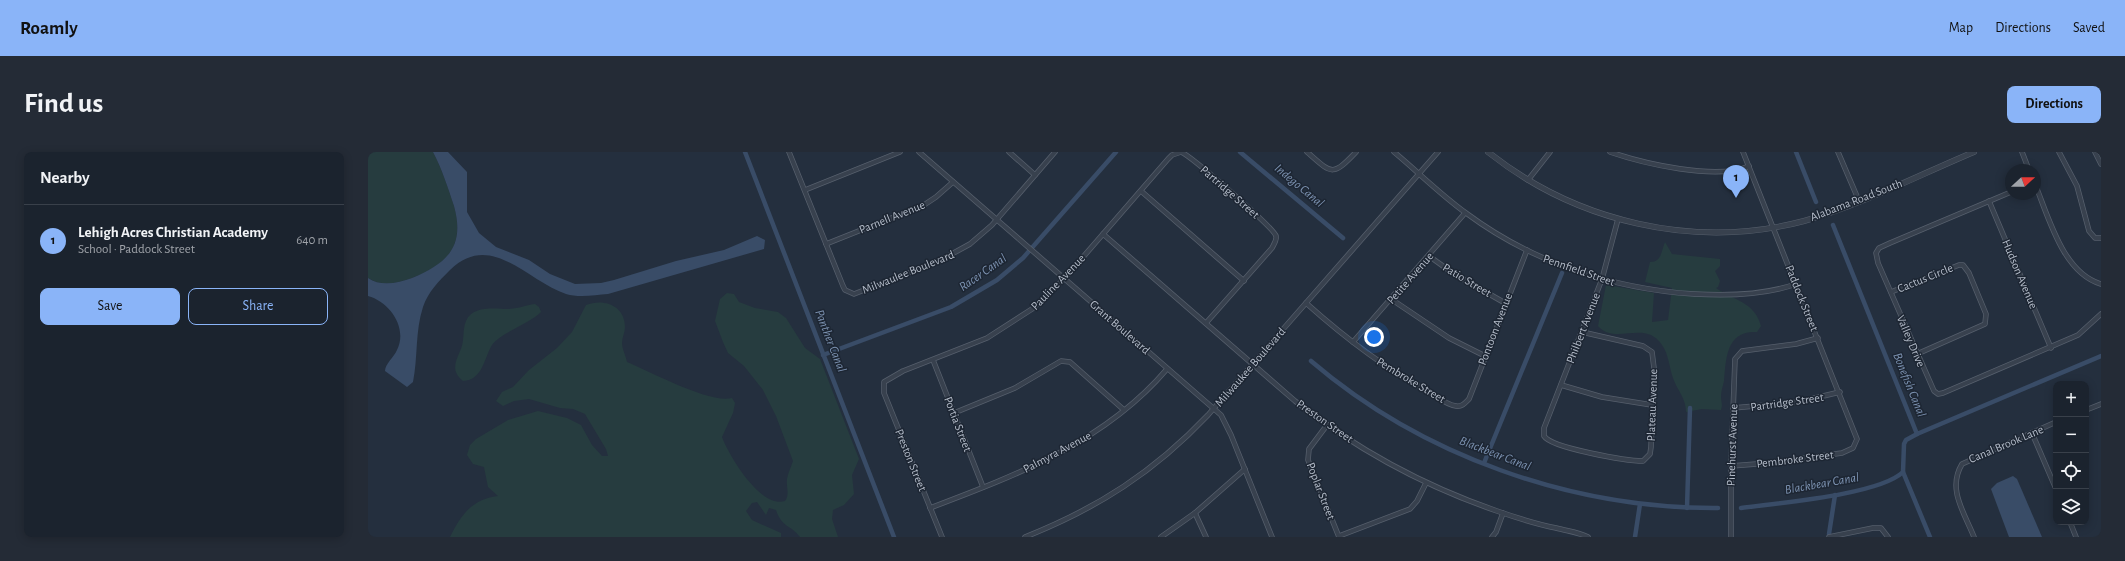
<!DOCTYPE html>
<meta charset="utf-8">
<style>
:root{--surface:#1b232e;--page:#242b36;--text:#f1f3f6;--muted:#a0a4aa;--line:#39404a;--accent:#8ab4f8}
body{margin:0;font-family:"Alegreya Sans",sans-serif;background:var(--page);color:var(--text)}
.controls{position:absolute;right:12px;bottom:12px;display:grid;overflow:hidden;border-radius:8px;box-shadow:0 2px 10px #0003}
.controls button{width:36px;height:36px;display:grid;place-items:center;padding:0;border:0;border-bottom:1px solid var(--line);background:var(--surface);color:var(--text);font:20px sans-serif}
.compass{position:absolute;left:1637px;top:12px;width:36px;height:36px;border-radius:50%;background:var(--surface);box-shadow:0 2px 10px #0003;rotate:69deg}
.you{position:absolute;left:1006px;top:185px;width:14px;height:14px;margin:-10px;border:3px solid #fff;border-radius:50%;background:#1a73e8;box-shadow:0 0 0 6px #1a73e833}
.badge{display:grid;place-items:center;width:26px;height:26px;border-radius:50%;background:var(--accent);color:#111;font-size:13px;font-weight:700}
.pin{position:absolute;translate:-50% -33px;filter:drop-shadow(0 1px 2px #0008)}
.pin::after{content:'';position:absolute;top:21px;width:14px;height:12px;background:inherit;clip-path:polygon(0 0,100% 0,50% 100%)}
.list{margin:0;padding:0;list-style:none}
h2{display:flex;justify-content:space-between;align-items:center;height:52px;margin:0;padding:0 16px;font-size:17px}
h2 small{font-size:13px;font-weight:400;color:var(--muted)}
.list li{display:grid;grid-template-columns:26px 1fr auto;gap:12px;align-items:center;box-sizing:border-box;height:72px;padding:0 16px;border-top:1px solid var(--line)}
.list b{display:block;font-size:15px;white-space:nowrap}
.list p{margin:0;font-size:13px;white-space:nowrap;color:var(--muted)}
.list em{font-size:13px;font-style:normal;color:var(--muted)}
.actions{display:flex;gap:8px;padding:12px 16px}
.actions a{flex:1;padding:9px 0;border:1px solid var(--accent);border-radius:8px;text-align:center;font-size:14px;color:var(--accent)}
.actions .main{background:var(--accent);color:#111}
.icon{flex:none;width:22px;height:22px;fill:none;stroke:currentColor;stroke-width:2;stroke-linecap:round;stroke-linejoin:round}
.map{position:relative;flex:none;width:1733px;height:385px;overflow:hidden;border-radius:8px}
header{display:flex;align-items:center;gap:24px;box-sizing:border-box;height:56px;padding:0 20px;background:var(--accent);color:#111}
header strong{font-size:19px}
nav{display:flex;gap:22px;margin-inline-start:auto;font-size:14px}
.intro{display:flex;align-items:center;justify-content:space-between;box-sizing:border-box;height:96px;padding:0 24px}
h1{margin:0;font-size:28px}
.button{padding:10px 18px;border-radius:8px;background:var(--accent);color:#111;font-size:14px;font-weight:700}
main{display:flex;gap:24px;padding:0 24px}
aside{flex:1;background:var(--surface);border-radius:8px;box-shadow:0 2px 10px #0003}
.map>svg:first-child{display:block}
.green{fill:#263c3f}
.water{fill:#394c67}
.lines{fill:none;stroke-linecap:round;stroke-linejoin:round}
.canal{stroke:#394c67;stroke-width:4.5}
.minor-casing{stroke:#565f6c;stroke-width:5.5}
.tertiary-casing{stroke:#565f6c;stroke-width:6}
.minor{stroke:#38414e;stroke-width:4}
.tertiary{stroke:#38414e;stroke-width:5}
.labels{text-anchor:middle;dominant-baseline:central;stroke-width:3;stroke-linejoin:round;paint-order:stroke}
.street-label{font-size:12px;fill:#b4bcc9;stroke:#1d2633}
.water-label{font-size:13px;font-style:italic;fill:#7c92b1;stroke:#1d2633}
</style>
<header>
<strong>Roamly</strong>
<nav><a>Map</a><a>Directions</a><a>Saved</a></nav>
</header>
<div class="intro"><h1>Find us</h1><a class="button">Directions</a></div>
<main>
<aside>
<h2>Nearby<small></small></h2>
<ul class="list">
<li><span class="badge">1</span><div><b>Lehigh Acres Christian Academy</b><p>School · Paddock Street</p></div><em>640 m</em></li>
</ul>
<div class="actions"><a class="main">Save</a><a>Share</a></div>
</aside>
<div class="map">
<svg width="1733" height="385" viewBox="0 0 1733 385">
<rect width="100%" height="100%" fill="#242f3e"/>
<!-- green -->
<g class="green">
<path d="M 0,0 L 65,0 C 74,17 80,36 86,54 C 97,94 80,112 44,126 C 30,131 14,135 0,126 Z"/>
<path d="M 1297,90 L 1304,102 L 1352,107 L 1352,114 L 1347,119 L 1352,129 L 1350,135 L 1348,136 C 1365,148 1387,150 1393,174 L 1389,180 C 1358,178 1358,207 1356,229 C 1355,234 1353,239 1353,244 C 1353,250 1355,252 1353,258 L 1334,257 L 1318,260 C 1318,246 1309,238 1305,226 C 1301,215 1301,203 1294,193 C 1277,167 1248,194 1230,174 L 1238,133 L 1286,141 L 1284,170 L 1300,168 L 1304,136 L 1277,130 L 1282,110 C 1294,110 1293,99 1297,90 Z"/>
<path d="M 359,141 L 366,142 L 371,150 L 387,156 L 410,160 L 418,166 L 437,196 L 452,207 L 491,307 L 484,323 L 486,342 L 476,353 L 465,358 L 464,367 L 470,385 L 432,385 C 422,372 414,376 408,358 L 401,356 L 398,363 L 389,350 L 384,351 L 378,359 L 384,368 L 413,381 L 413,385 L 82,385 C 93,363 104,347 130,344 L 120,335 L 116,315 L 105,312 L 99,303 L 102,293 L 108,287 L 140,268 L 170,259 L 199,266 L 213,273 L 224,293 L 234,304 L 240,304 L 238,297 L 217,262 L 205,257 L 192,256 L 161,247 L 146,249 L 135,254 L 128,249 L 134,240 L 145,235 L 161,218 L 189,196 L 204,180 L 218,153 C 235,146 257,153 257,175 C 257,180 254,186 254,191 C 254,197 258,204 259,210 C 281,219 342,252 364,246 L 367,251 L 365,261 L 354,285 C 361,304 393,357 417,349 C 422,342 418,336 419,327 C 420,321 423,315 425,309 L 408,264 L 395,238 L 376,214 L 360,201 L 355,190 L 347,169 L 352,147 Z"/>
<path d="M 167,152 L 171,155 L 173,160 C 161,172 132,181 124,193 C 116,206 115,228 95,229 C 83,219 87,211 92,199 C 97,190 94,178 98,169 C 105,153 127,157 140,157 C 149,157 158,153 167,152 Z"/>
</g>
<!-- water -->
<g class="water">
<path d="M 65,0 L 80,0 L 99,20 L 99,60 L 111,81 L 128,95 L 161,108 L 182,122 L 207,132 L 233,131 L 246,128 L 308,109 L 356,98 L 389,84 L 397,88 L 396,97 L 240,142 C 227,143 211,146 198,142 C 159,129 123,78 82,118 C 71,129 60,140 55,155 C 47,179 50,206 45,230 L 39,235 L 17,219 C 17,212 26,205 29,198 C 40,176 22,150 0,144 L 0,126 C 13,135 30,131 44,126 C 80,111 97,94 86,54 C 80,36 74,17 65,0 Z"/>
<polygon points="1645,324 1649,327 1674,385 1641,385 1623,337 1629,331"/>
</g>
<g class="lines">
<!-- canal -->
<g class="canal">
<polyline points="377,0 526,385"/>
<polyline points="872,0 975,86"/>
<polyline points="1428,0 1448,50"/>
<polyline points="1465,73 1549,282 1733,204"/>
<polyline points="455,203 583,155 629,128 655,106 748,0"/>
<path d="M 943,209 C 1054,304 1204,357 1350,356"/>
<polyline points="1549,282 1538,288 1536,292 1535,320 1562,385"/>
<polyline points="1116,311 1194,121"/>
<polyline points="1319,356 1322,256"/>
<path d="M 1373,356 C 1409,351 1511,343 1535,320"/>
<polyline points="1461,382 1467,343"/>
<polyline points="1267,385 1272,352"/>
</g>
<defs>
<g id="minor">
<polyline points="421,0 475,134 477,138 486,142 571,109 602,92 624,73 687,0"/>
<polyline points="551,0 853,263 863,283 904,385"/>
<polyline points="641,0 667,23"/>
<path d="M 939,0 C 964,22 964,25 988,0"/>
<path d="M 1026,0 C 1050,20 1073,43 1098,61 C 1164,110 1244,137 1326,142 C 1359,144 1397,143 1428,132"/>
<path d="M 1242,0 C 1274,11 1349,29 1381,14"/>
<polyline points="1470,0 1491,49"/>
<polyline points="1654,0 1661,18"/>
<polyline points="1691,0 1709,34 1721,79 1727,86 1733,86"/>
<polyline points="1727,0 1733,12"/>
<polyline points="1160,28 1182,0"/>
<path d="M 1667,32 C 1681,66 1695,121 1733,132"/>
<polyline points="437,38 532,0"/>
<polyline points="773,39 876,129"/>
<polyline points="1643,40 1522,91 1511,96 1508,101 1510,111 1566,239 1570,242 1575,241 1710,183 1733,162"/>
<polyline points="1621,49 1683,196"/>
<path d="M 735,82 L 927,249 C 988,297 1056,334 1129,359 C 1149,366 1168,372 1188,376 C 1199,379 1210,380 1220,385"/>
<polyline points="458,92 556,53 568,45 585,30"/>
<polyline points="1061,104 1086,122 1137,151"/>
<polyline points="1523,140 1591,113 1595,113 1601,121 1618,162 1617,172 1549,202"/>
<polyline points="1023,147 1081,186 1117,204"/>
<path d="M 938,151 C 976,185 1016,216 1061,240 C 1069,245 1079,253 1088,254 C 1094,255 1097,251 1101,247 L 1159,98"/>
<path d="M 1214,180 L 1275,194 L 1284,200 L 1286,216 L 1283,295 L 1282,302 L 1275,309 C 1259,309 1183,296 1176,284 L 1176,276 L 1234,127 L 1250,67"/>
<polyline points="985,190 1097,61"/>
<polyline points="565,208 615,335"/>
<polyline points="1193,233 1234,245 1284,253"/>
<polyline points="1365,256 1430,250 1472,240"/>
<polyline points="1718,258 1733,252"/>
<polyline points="586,261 647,236 693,209 702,210 756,258"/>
<polyline points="959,273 941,297 940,308 971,385"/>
<polyline points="1664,281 1688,337"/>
<polyline points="1363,314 1401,311 1474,301 1485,296 1489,287 1375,0"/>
<path d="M 562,356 C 649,323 737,290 799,217"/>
<polyline points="827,361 838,385"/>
<polyline points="1702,370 1708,385"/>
<polyline points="971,384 1042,357 1049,349 1058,331"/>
<path d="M 574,385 L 516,241 L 516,230 L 535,219 L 619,186 L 664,157 L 696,127 L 800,7 L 804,3 L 813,0 C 823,4 906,76 908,84 C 909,88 906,92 904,96 L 838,171"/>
<path d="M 657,385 C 730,356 786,320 840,263 L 1070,0"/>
<polyline points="793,385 827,361 877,317"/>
<polyline points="1124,385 1128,380 1135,361"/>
<polyline points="1363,385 1363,314 1367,207 1374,199 1428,192 1450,186"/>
<polyline points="1461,385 1505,376 1513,376 1520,385"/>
<path d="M 1606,385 C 1596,360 1579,337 1594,312 L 1688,270"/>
</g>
<path id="tertiary" d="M 1120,0 C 1208,70 1326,98 1436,69 C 1493,53 1551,23 1606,0"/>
</defs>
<!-- minor casing -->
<use href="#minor" class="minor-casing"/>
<!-- tertiary casing -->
<use href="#tertiary" class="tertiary-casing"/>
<!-- minor -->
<use href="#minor" class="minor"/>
<!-- tertiary -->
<use href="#tertiary" class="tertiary"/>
</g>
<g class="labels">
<!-- street labels -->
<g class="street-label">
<text transform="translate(862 40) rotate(41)">Partridge Street</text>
<text transform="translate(1488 48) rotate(-21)">Alabama Road South</text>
<text transform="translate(524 65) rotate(-22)">Parnell Avenue</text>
<text transform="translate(1211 118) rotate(19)">Pennfield Street</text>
<text transform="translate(540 120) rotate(-22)">Milwaulee Boulevard</text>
<text transform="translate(1652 122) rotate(67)">Hudson Avenue</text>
<text transform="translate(1042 126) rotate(-49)">Petite Avenue</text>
<text transform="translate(1557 126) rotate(-22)">Cactus Circle</text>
<text transform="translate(1099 128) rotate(31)">Patio Street</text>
<text transform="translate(690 130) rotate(-46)">Pauline Avenue</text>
<text transform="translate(1434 146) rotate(68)">Paddock Street</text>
<text transform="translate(752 175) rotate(41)">Grant Boulevard</text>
<text transform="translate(1215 176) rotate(-69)">Philbert Avenue</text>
<text transform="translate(1127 177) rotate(-69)">Pontoon Avenue</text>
<text transform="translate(1543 189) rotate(67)">Valley Drive</text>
<text transform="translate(882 215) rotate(-49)">Milwaukee Boulevard</text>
<text transform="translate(1043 228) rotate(31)">Pembroke Street</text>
<text transform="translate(1419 250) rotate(-8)">Partridge Street</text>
<text transform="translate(1284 253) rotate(-88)">Plateau Avenue</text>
<text transform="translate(957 269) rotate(35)">Preston Street</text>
<text transform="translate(590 272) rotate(69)">Portia Street</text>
<text transform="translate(1638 292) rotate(-23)">Canal Brook Lane</text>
<text transform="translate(1364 293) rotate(-88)">Pinehurst Avenue</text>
<text transform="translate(689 300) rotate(-28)">Palmyra Avenue</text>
<text transform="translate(1427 307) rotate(-7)">Pembroke Street</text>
<text transform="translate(543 308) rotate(68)">Preston Street</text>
<text transform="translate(953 339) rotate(69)">Poplar Street</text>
</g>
<!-- water labels -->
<g class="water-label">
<text transform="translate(931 34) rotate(40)">Indego Canal</text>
<text transform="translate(615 121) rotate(-35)">Racer Canal</text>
<text transform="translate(462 189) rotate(69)">Panther Canal</text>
<text transform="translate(1541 233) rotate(68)">Bonefish Canal</text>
<text transform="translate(1127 302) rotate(21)">Blackbear Canal</text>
<text transform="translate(1454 332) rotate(-10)">Blackbear Canal</text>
</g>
</g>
</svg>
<div class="controls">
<button>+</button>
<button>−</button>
<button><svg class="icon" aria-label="locate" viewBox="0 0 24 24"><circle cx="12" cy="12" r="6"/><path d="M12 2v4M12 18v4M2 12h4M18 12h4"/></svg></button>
<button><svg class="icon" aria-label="layers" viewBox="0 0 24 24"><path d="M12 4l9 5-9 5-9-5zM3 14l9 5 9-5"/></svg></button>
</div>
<svg class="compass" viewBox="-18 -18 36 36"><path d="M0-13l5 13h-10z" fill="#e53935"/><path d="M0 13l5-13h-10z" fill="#a0a4aa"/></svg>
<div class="you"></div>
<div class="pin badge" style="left:1368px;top:46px">1</div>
</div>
</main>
